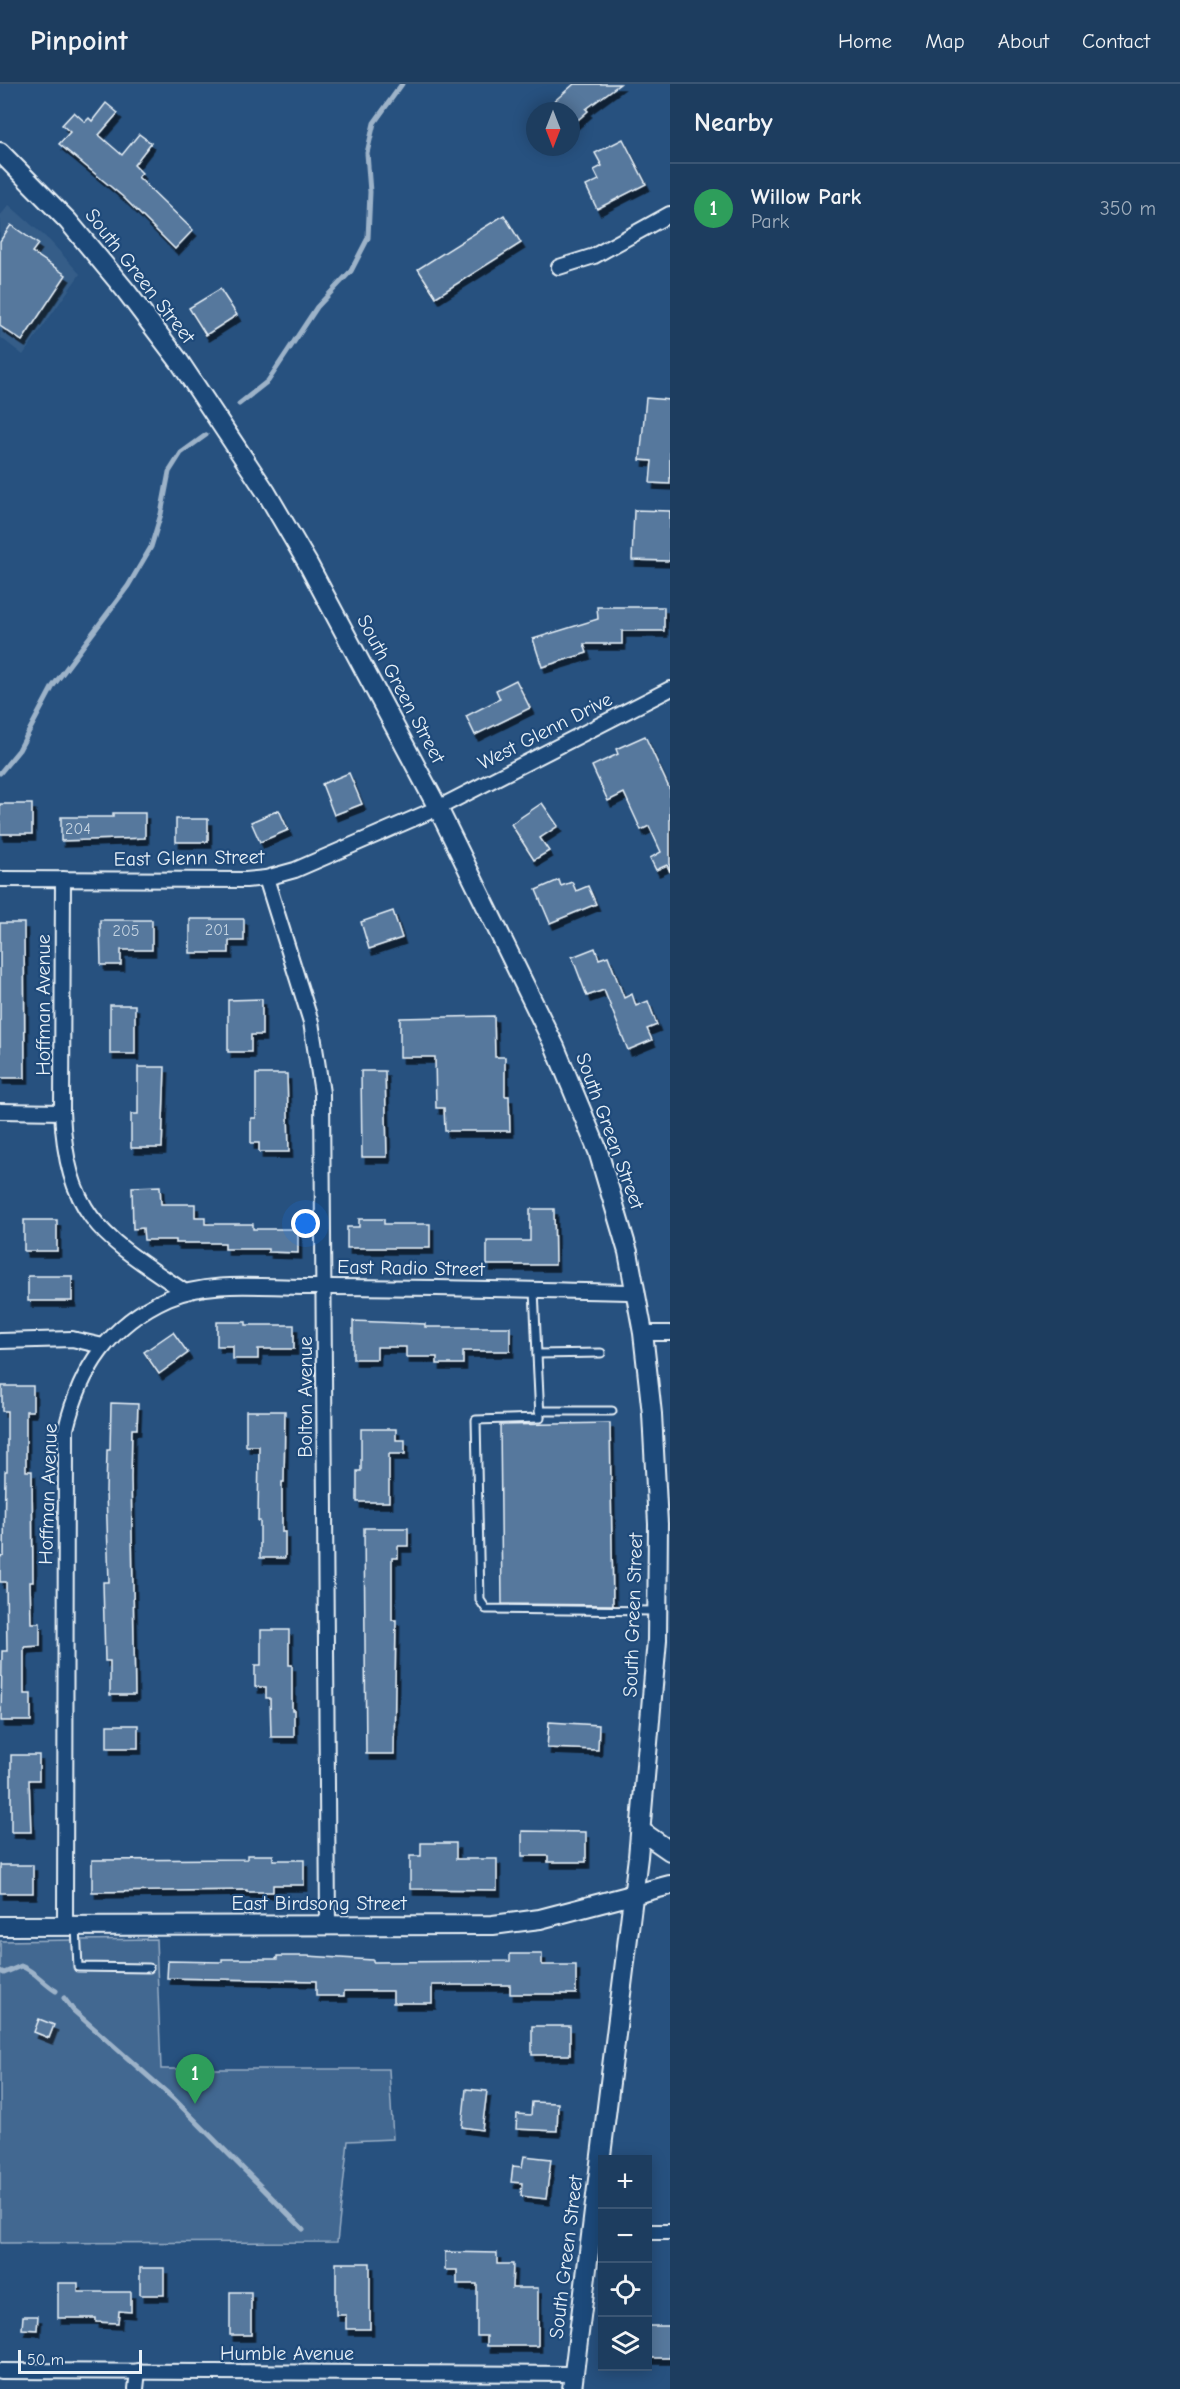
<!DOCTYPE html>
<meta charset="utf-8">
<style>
:root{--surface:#1d3d5f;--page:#254465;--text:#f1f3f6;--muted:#a0aebd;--line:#3b5674;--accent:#8bbbb9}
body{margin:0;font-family:"Comic Neue",sans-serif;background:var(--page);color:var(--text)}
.controls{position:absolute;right:18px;bottom:18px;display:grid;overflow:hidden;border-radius:0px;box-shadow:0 3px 15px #0003}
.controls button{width:54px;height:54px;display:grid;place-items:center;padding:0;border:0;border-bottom:2px solid var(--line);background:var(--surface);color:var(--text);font:30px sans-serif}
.compass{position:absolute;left:526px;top:18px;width:54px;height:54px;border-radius:50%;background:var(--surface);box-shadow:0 3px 15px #0003;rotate:180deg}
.scale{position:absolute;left:18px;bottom:15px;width:124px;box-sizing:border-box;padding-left:6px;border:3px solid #e8f1f8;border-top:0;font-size:16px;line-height:21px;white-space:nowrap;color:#e8f1f8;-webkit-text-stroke:4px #1f4a7a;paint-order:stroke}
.you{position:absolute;left:306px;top:1140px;width:21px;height:21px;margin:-15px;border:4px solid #fff;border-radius:50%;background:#1a73e8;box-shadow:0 0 0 9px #1a73e833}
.badge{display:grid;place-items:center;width:39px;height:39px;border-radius:50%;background:var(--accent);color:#fff;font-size:20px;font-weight:700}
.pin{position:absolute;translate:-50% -50px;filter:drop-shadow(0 2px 3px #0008)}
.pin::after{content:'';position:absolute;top:32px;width:21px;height:18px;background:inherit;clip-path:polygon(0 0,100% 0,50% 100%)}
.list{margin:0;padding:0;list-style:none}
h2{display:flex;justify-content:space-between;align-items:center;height:78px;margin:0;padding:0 24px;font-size:26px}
h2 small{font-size:20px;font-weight:400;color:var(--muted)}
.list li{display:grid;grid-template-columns:39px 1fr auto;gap:18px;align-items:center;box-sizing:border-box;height:90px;padding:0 24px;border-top:2px solid var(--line)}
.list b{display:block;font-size:22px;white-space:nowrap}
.list p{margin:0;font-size:20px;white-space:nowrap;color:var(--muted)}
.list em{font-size:20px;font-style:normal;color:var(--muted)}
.icon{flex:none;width:33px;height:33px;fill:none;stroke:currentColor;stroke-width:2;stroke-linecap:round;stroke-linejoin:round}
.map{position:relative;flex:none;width:670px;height:2305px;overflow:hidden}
header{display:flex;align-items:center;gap:36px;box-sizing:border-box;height:84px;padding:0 30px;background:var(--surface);border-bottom:2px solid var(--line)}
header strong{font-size:28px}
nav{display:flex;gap:33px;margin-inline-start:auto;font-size:21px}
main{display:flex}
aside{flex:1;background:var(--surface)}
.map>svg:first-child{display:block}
.built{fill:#355d88}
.green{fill:#436891;stroke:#96acc4;stroke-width:1.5}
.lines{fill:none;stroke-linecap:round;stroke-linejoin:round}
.stream{stroke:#9db3c9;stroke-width:5}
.building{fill:#57789d;stroke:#e8f1f8;stroke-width:1.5;filter:url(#shadow)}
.service-casing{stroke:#e8f1f8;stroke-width:11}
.minor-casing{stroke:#e8f1f8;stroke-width:18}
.tertiary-casing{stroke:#e8f1f8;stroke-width:22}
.service{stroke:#1f4a7a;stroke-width:7}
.minor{stroke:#1f4a7a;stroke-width:14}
.tertiary{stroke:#1f4a7a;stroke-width:18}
.labels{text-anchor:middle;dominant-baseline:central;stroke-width:4.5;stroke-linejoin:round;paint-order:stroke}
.number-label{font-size:16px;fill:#c4d3e1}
.street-label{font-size:20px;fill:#e8f1f8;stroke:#1f4a7a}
</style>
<header>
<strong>Pinpoint</strong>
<nav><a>Home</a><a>Map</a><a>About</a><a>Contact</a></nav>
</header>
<main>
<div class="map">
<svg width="670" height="2305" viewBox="0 0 670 2305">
<defs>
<filter id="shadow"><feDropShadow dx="3.5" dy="6" stdDeviation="0" flood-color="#0009"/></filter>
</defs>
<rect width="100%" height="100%" fill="#27517f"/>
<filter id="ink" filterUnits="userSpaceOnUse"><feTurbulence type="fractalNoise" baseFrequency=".0167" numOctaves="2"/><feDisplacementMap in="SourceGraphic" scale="12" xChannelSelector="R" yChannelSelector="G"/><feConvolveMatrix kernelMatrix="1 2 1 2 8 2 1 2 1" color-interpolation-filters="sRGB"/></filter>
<g filter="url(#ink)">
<!-- built -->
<polygon class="built" points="9,121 50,157 80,190 23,271 0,253 0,132"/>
<!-- green -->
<polygon class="green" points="156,1855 161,1985 389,1985 393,2055 348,2057 337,2158 0,2159 0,1857"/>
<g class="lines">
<!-- stream -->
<g class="stream">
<polyline points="239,320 268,297 317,223 351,187 368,154 370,108 367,69 374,39 402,0"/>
<polyline points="0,689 19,666 53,602 128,502 151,463 161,430 169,388 181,369 206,351"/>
<path d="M 0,1887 L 4,1889 L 21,1882 C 35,1887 43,1899 56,1907"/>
<polyline points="64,1914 73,1926 174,2015 303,2145"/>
</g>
</g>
<!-- building -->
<g class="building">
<polygon points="574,0 620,0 586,25 588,27 571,42 571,27 543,27"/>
<polygon points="106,19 118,29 99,51 122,71 139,50 151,59 134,81 142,89 138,93 193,146 175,165 122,112 59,60 70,48 62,41 74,28 85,38 89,34 92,37"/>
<polygon points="623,55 646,100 597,125 586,102 599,96 594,86 602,82 595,69"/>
<polygon points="504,131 521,159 436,213 418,185"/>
<polygon points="11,141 38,160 32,168 66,191 22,257 0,242 0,157"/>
<polygon points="220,205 237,231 206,251 189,224"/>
<polygon points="646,314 670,316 670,400 650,399 652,377 640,376"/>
<polygon points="634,426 670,427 670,477 632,476"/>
<polygon points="597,523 664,523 664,547 622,547 622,560 584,560 587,569 542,583 533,555 598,535"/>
<polygon points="516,596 530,624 475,651 466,632 500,615 496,606"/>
<polygon points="645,652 670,706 670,788 667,781 656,786 650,774 661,768 649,742 641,746 624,709 608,717 592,682 618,670 616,665"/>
<polygon points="349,689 362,720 334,731 322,700"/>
<polygon points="542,719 558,742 540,754 549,767 534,776 511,740"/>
<rect x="0" y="720" width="32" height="30"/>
<polygon points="279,726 288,746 260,758 251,738"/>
<polygon points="113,729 145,729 145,754 61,757 61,733 113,733"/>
<rect x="176" y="735" width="32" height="23"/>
<polygon points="559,796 561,802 572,798 576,807 588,802 596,820 550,839 536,806"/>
<polygon points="393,827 402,854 369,865 361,838"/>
<polygon points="190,835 244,835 244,857 229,857 229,869 190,869"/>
<polygon points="100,836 152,836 152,866 121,866 121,881 101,881"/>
<polygon points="0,839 24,839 25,994 0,994"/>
<polygon points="595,864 599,875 608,872 624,914 632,910 636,922 648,917 657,941 647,945 652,956 628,966 604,906 587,912 572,873"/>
<polygon points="262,915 262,951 251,951 251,968 228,968 228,916"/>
<rect x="110" y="921" width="25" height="49"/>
<polygon points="494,932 495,973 505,973 505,1012 509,1012 510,1047 445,1047 444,1024 436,1024 435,973 400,973 400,934"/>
<polygon points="138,983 165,983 162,1064 131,1064 131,1030 138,1030"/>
<polygon points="361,987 385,987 387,1073 362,1073"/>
<polygon points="256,990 287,990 289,1068 259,1068 259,1059 251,1059 251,1034 256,1034"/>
<polygon points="160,1102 161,1120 195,1120 195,1133 205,1133 205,1140 253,1140 253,1145 298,1145 298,1169 268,1168 268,1165 225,1165 225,1159 176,1159 176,1156 144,1156 143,1144 133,1145 132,1103"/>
<polygon points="530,1125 554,1125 555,1181 487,1181 487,1157 530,1157"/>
<polygon points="359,1135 384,1135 384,1140 430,1140 430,1164 347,1164 347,1143 359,1143"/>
<rect x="24" y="1136" width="33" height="31"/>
<rect x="28" y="1192" width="44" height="25"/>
<polygon points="353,1237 425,1240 425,1243 510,1243 510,1267 463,1267 463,1280 437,1280 437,1273 406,1273 406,1263 377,1263 377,1275 353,1275"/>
<polygon points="217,1238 246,1238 246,1241 294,1241 294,1265 258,1265 258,1275 233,1275 233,1262 217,1262"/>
<polygon points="173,1248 188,1269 159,1290 144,1268"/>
<polygon points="2,1302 33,1302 33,1327 26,1327 26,1387 32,1387 33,1498 30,1498 31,1539 40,1539 40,1562 24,1563 24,1610 31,1610 31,1637 1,1637 2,1567 7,1567 6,1498 0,1498 0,1473 4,1472 5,1387 7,1387 7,1327 2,1327"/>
<polygon points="111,1319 138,1320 137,1345 132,1345 131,1393 135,1611 110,1611 110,1577 105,1577 103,1498 109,1498 106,1408 107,1366 110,1366"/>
<polygon points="246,1327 285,1327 284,1398 282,1398 282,1448 285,1448 285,1474 260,1474 260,1437 258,1437 259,1362 246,1362"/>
<polygon points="610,1339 613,1521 502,1520 500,1341"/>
<polygon points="361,1345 396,1345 396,1356 405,1356 405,1370 389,1370 389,1418 357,1418 357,1387 361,1387"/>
<polygon points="364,1444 408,1444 408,1462 398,1462 398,1474 392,1474 392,1536 396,1536 394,1670 366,1670"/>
<polygon points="261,1546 289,1546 289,1581 292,1581 292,1626 294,1626 294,1653 271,1653 270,1614 266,1614 266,1603 255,1603 255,1581 261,1581"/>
<polygon points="549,1638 599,1641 598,1666 547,1664"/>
<rect x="107" y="1641" width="31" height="23"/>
<polygon points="11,1671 39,1671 39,1696 29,1696 31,1748 11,1748"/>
<polygon points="522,1747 586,1748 586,1778 548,1778 548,1772 522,1772"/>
<polygon points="421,1759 456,1759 456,1775 497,1775 497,1806 410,1805 410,1772 421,1772"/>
<polygon points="247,1771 273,1771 273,1776 304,1776 304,1801 273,1801 273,1808 247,1808 247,1806 92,1808 92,1776 247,1775"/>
<rect x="0" y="1781" width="33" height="28"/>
<polygon points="510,1870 542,1870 542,1881 576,1881 576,1910 510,1910 510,1901 432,1901 432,1919 393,1919 393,1907 344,1907 344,1912 316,1912 316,1897 167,1894 168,1877 222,1878 222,1875 277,1875 277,1872 307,1872 373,1876 373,1878 510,1877"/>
<polygon points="39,1935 54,1941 49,1954 34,1948"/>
<rect x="532" y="1942" width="38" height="29"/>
<polygon points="466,2005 487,2007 482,2046 462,2043"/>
<polygon points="532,2018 558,2019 557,2047 516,2045 517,2030 531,2031"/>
<polygon points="524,2072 551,2075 546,2115 521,2112 522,2099 511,2098 513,2082 522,2083"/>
<polygon points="445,2168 497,2169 497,2180 513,2180 512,2204 538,2204 538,2262 487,2262 487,2252 477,2252 477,2200 457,2200 457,2186 445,2186"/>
<polygon points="336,2179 370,2179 370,2245 346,2245 346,2231 336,2231"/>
<rect x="140" y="2184" width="24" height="27"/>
<polygon points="58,2199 78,2199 78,2208 131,2208 131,2228 119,2227 118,2239 96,2238 96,2234 58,2234"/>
<rect x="230" y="2208" width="21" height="43"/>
<polygon points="23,2232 38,2232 37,2246 22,2245"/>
<rect x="648" y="2242" width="22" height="32"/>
</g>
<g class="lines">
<defs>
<g id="service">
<polyline points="534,1206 540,1334 476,1336 480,1516 486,1525 655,1527"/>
<polyline points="537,1270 601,1269"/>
<polyline points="539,1327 612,1327"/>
<polyline points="76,1843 78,1883 149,1884"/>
</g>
<g id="minor">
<polyline points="559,183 594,172 670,130"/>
<polyline points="266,794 311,938 322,1009 328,1841"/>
<polyline points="0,795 246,796 266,794 295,786 438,724 670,605"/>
<path d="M 63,795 L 62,1028 C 67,1135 104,1153 185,1208"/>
<polyline points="0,1027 62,1028"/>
<polyline points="643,1249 670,1249"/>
<polyline points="0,1257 72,1255 103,1262"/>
<path d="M 65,1842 L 66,1345 C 80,1285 110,1240 168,1214 C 209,1196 260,1203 303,1203 C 414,1202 525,1206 636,1208"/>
<polyline points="648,2148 670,2148"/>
<polyline points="0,2287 574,2290"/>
<polyline points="136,2305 138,2287"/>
</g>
<g id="tertiary">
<polyline points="0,68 68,137 126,207 179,277 266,408 307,478 438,724 555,963 598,1067 628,1168 643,1249 652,1330 658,1440 657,1556 638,1773 572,2305"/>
<polyline points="641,1747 670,1767"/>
<polyline points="0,1842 493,1841 540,1835 670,1801"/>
</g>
</defs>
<!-- service casing -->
<use href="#service" class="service-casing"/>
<!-- minor casing -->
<use href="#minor" class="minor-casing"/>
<!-- tertiary casing -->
<use href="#tertiary" class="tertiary-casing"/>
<!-- service -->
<use href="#service" class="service"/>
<!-- minor -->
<use href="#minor" class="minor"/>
<!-- tertiary -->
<use href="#tertiary" class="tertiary"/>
</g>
</g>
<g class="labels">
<!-- number labels -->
<g class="number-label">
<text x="78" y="745">204</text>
<text x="217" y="846">201</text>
<text x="126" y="847">205</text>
</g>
<!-- street labels -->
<g class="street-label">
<text transform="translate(140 192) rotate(52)">South Green Street</text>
<text transform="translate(401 605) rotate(62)">South Green Street</text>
<text transform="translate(545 647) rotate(-27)">West Glenn Drive</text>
<text transform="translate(189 774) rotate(-1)">East Glenn Street</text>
<text transform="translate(43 921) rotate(-90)">Hoffman Avenue</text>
<text transform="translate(610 1047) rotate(70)">South Green Street</text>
<text transform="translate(411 1184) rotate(1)">East Radio Street</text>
<text transform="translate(305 1313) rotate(-90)">Bolton Avenue</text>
<text transform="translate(48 1410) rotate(-88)">Hoffman Avenue</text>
<text transform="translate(633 1531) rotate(-88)">South Green Street</text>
<text x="319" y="1819">East Birdsong Street</text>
<text transform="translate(566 2173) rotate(-83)">South Green Street</text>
<text x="287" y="2269">Humble Avenue</text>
</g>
</g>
</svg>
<div class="controls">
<button>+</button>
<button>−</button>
<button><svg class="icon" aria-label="locate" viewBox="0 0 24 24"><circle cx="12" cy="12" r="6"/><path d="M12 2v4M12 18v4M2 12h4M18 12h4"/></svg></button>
<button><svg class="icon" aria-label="layers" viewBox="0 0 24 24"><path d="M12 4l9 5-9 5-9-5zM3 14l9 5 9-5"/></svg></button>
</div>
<svg class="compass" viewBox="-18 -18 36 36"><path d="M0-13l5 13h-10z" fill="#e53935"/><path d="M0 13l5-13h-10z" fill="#a0aebd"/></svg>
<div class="scale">50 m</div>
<div class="you"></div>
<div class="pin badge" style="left:195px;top:2020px;background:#2e9e5b">1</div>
</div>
<aside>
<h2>Nearby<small></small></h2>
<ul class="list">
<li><span class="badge" style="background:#2e9e5b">1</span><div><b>Willow Park</b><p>Park</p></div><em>350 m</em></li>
</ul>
</aside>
</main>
